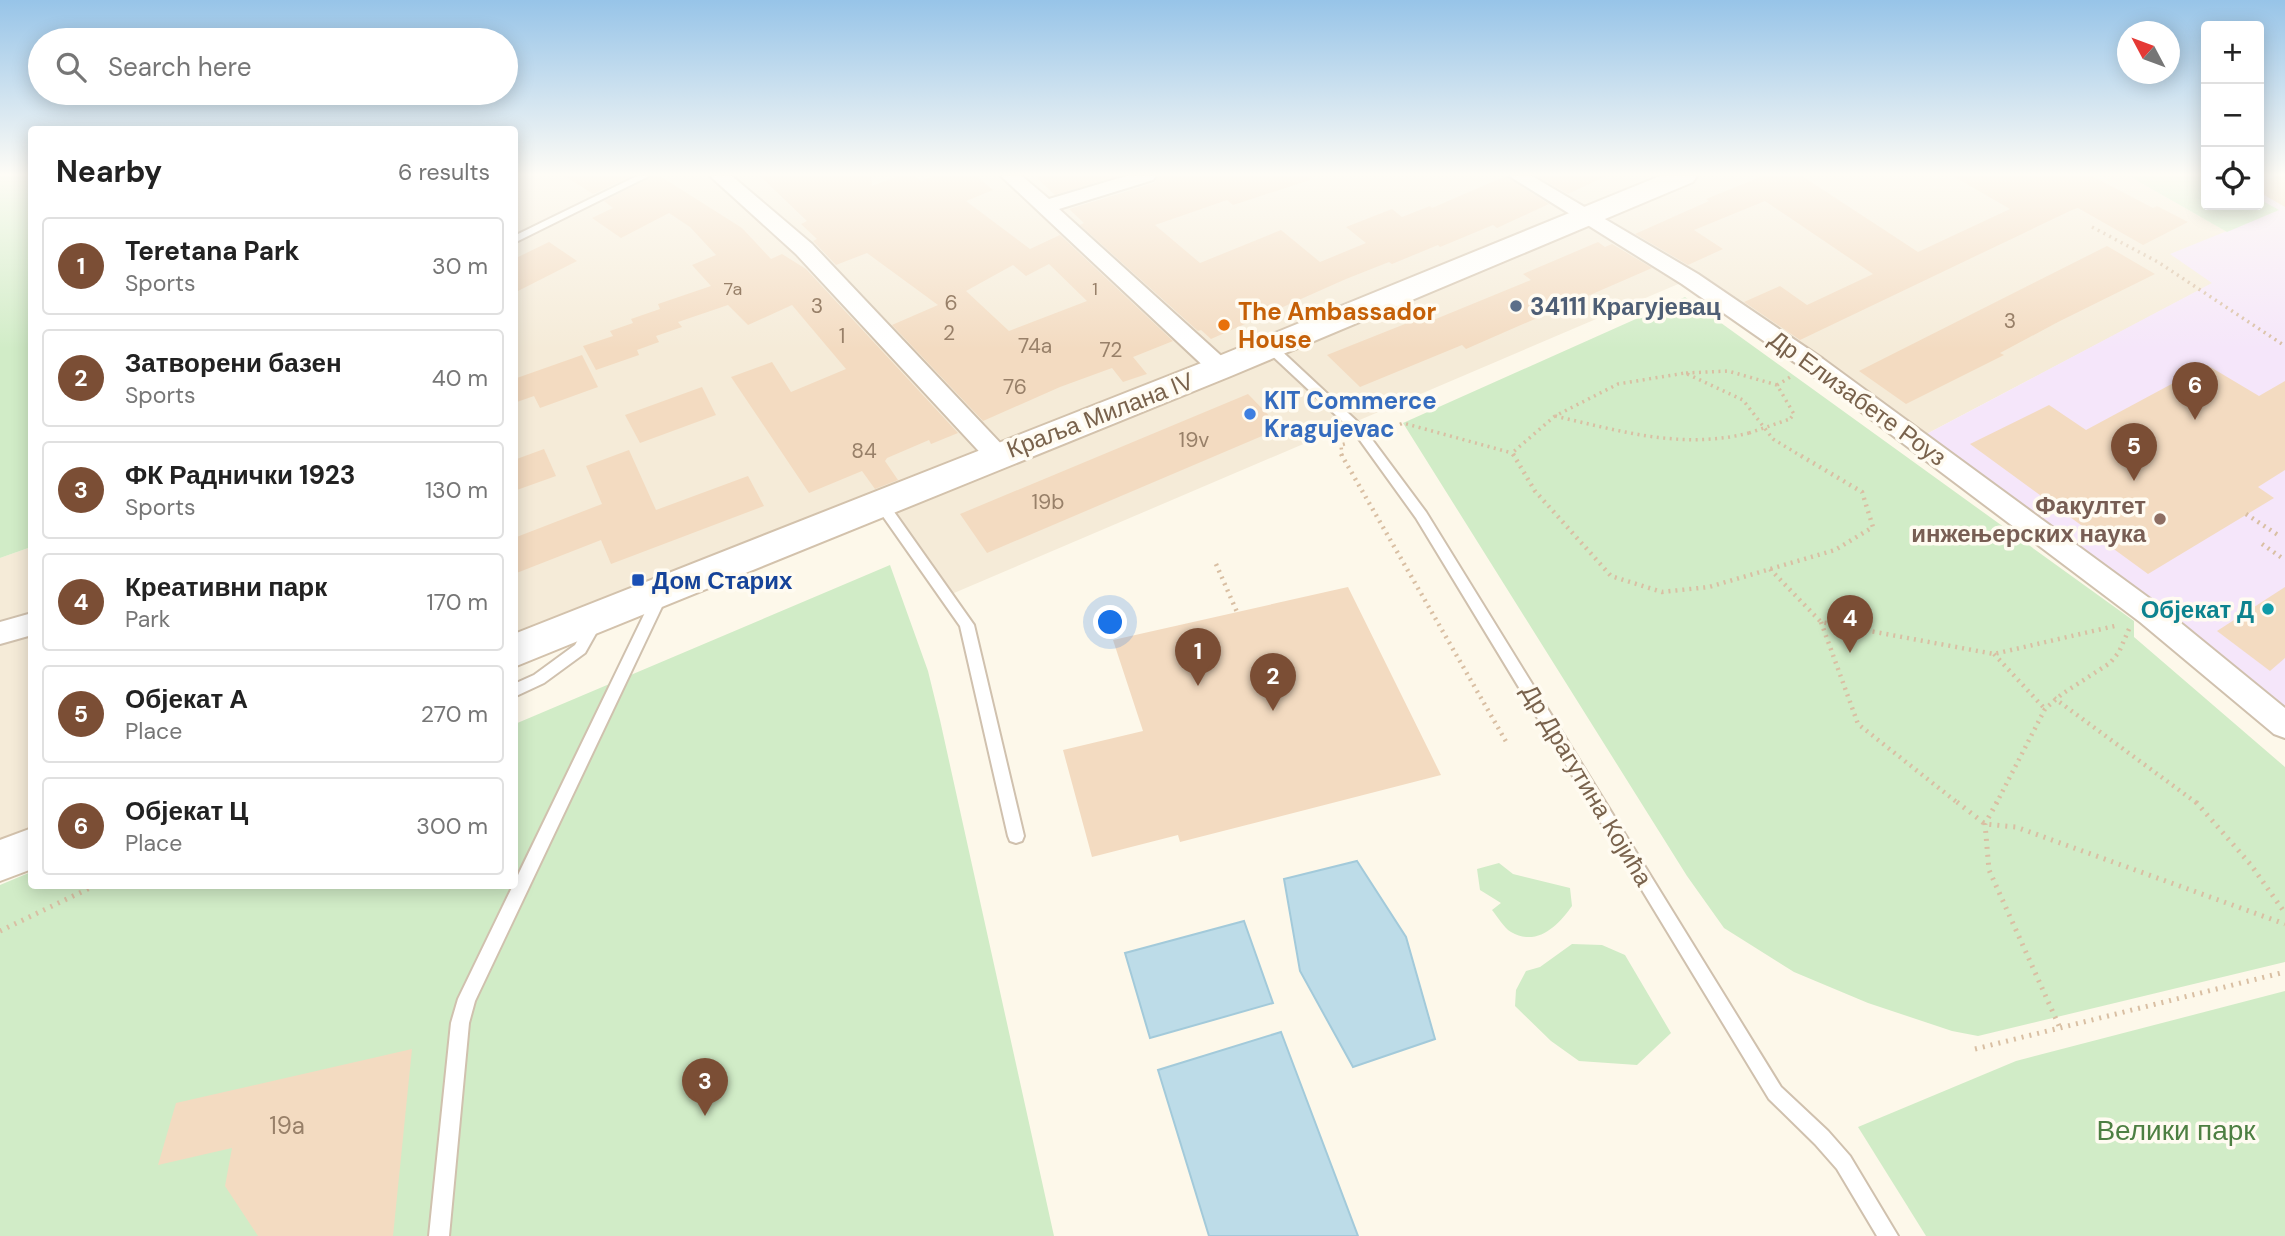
<!DOCTYPE html>
<meta charset="utf-8">
<style>
:root{--surface:#fff;--page:#f6f6f6;--text:#222;--muted:#767676;--line:#e0e0e0;--accent:#7b4e35}
body{margin:0;font-family:"DM Sans",sans-serif;background:var(--page);color:var(--text)}
.controls{position:absolute;right:21px;top:21px;display:grid;overflow:hidden;border-radius:7px;box-shadow:0 4px 18px #0003}
.controls button{width:63px;height:63px;display:grid;place-items:center;padding:0;border:0;border-bottom:2px solid var(--line);background:var(--surface);color:var(--text);font:35px sans-serif}
.compass{position:absolute;left:2117px;top:21px;width:63px;height:63px;border-radius:50%;background:var(--surface);box-shadow:0 4px 18px #0003;rotate:311deg}
.you{position:absolute;left:1111px;top:623px;width:24px;height:24px;margin:-18px;border:5px solid #fff;border-radius:50%;background:#1a73e8;box-shadow:0 0 0 10px #1a73e833}
.badge{display:grid;place-items:center;width:46px;height:46px;border-radius:50%;background:var(--accent);color:#fff;font-size:23px;font-weight:700}
.pin{position:absolute;translate:-50% -58px;filter:drop-shadow(0 2px 4px #0008)}
.pin::after{content:'';position:absolute;top:37px;width:24px;height:21px;background:inherit;clip-path:polygon(0 0,100% 0,50% 100%)}
.list{margin:0;padding:0;list-style:none}
h2{display:flex;justify-content:space-between;align-items:center;height:91px;margin:0;padding:0 28px;font-size:30px}
h2 small{font-size:23px;font-weight:400;color:var(--muted)}
.list li{display:grid;grid-template-columns:46px 1fr auto;gap:21px;align-items:center;box-sizing:border-box;height:98px;margin:0 14px 14px;padding:0 14px;border:2px solid var(--line);border-radius:7px}
.list b{display:block;font-size:26px;white-space:nowrap}
.list p{margin:0;font-size:23px;white-space:nowrap;color:var(--muted)}
.list em{font-size:23px;font-style:normal;color:var(--muted)}
.icon{flex:none;width:38px;height:38px;fill:none;stroke:currentColor;stroke-width:2;stroke-linecap:round;stroke-linejoin:round}
.map{position:relative;flex:none;width:2285px;height:1236px;overflow:hidden}
.search{position:absolute;background:var(--surface);box-shadow:0 4px 18px #0003;left:28px;top:28px;width:490px;height:77px;display:flex;align-items:center;gap:18px;box-sizing:border-box;padding:0 24px;border-radius:38px;color:var(--muted);font-size:26px}
.panel{position:absolute;background:var(--surface);box-shadow:0 4px 18px #0003;left:28px;top:126px;width:490px;height:763px;border-radius:7px}
.map>svg:first-child{display:block}
.residential{fill:#f5ebd8}
.education{fill:#f5e6fa}
.green{fill:#d1ecc7}
.water{fill:#bddce8;stroke:#a3cada;stroke-width:2}
.building{fill:#f3dbc1;fill-rule:evenodd}
.lines{fill:none;stroke-linecap:round;stroke-linejoin:round}
.lane-casing{stroke:#d0c1ae;stroke-width:4}
.street-casing{stroke:#d0c1ae;stroke-width:4}
.secondary-casing{stroke:#d3c2ac;stroke-width:4}
.path-far2{stroke:#d9bfa3;stroke-width:3.5;stroke-dasharray:2 4.5;stroke-linecap:butt}
.path-far1{stroke:#d9bfa3;stroke-width:4.5;stroke-dasharray:2 5;stroke-linecap:butt}
.path{stroke:#d9bfa3;stroke-width:5;stroke-dasharray:2 6;stroke-linecap:butt}
.lane{fill:#fff;fill-rule:evenodd}
.street{fill:#fff;fill-rule:evenodd}
.secondary{fill:#fff;fill-rule:evenodd}
.path-bridge{stroke:#d9bfa3;stroke-width:3.5;stroke-dasharray:2 4.5;stroke-linecap:butt}
.service-dot{fill:#5c6f8a;stroke:#fffbf1;stroke-width:2.5}
.food-dot{fill:#e8710a;stroke:#fffbf1;stroke-width:2.5}
.shop-dot{fill:#3f7fe0;stroke:#fffbf1;stroke-width:2.5}
.education-dot{fill:#8d6e63;stroke:#fffbf1;stroke-width:2.5}
.transit-dot{fill:#1a4fb4;stroke:#fffbf1;stroke-width:2.5}
.culture-dot{fill:#0f9aa8;stroke:#fffbf1;stroke-width:2.5}
.labels{text-anchor:middle;dominant-baseline:central;stroke-width:7;stroke-linejoin:round;paint-order:stroke}
.far-number-label{font-size:18px;fill:#988069}
.number-label{font-size:21px;fill:#988069}
.service-label{font-size:24px;font-weight:bold;fill:#4e5e75;stroke:#fffbf1;text-anchor:start}
.food-label{font-size:24px;font-weight:bold;fill:#c56008;stroke:#fffbf1;text-anchor:start}
.street-label{font-size:24px;fill:#79624c;stroke:#fffbf1}
.shop-label{font-size:24px;font-weight:bold;fill:#366cbe;stroke:#fffbf1;text-anchor:start}
.education-label{font-size:24px;font-weight:bold;fill:#785e54;stroke:#fffbf1;text-anchor:end}
.transit-label{font-size:24px;font-weight:bold;fill:#164399;stroke:#fffbf1;text-anchor:start}
.culture-label{font-size:24px;font-weight:bold;fill:#0d838f;stroke:#fffbf1;text-anchor:end}
.near-number-label{font-size:24px;fill:#988069}
.near-park-label{font-size:28px;fill:#4d7f42;stroke:#fffbf1}
</style>
<div class="map">
<svg width="2285" height="1236" viewBox="0 0 2285 1236">
<rect width="100%" height="100%" fill="#fdf8ea"/>
<!-- residential -->
<g class="residential">
<polygon points="515,176 2129,176 2227,232 2171,254 2213,283 1919,438 1690,279 947,596 880,503 515,651"/>
<polygon points="31,547 31,848 0,861 0,558"/>
</g>
<!-- education -->
<polygon class="education" points="2129,176 2206,176 2206,205 2259,205 2259,176 2285,176 2285,709 1919,438 2212,283 2170,254 2227,231"/>
<!-- green -->
<g class="green">
<polygon points="0,176 32,176 31,547 0,558"/>
<polygon points="2129,176 2206,176 2206,205 2259,205 2259,199 2279,210 2227,232"/>
<polygon points="1685,297 2134,621 2134,637 2285,767 2285,962 1978,1036 1952,1031 1868,1003 1794,972 1724,928 1687,876 1403,423"/>
<polygon points="890,565 928,671 940,720 1054,1236 0,1236 0,885 31,872 32,886 514,886 515,724"/>
<path d="M 1499,863 L 1513,874 L 1570,888 L 1572,906 C 1558,926 1537,947 1511,932 C 1504,928 1497,916 1492,910 L 1501,903 L 1480,890 L 1477,869 Z"/>
<polygon points="1572,944 1602,945 1625,955 1671,1033 1637,1065 1579,1061 1551,1041 1515,1006 1516,990 1526,971 1540,967"/>
<polygon points="2285,991 2285,1236 1926,1236 1858,1127 2016,1061"/>
</g>
<!-- water -->
<g class="water">
<polygon points="1357,861 1406,937 1435,1039 1353,1067 1300,971 1284,879"/>
<polygon points="1244,921 1273,1003 1150,1038 1125,953"/>
<polygon points="1281,1032 1358,1236 1209,1236 1158,1070"/>
</g>
<!-- building -->
<g class="building">
<polygon points="565,176 632,176 593,194"/>
<polygon points="651,176 660,176 742,228 771,259 782,254 806,269 958,433 931,444 929,440 887,458 885,461 898,480 875,489 862,471 809,493 731,377 772,362 791,392 846,369 792,305 748,325 728,305 678,322 682,327 656,336 659,342 637,350 639,355 596,370 583,346 613,336 610,331 633,323 631,319 660,309 658,304 711,286 692,265 716,255 690,227 669,213 621,238 592,218 613,208 604,201"/>
<path d="M 760,176 L 871,176 L 872,186 L 898,176 L 915,176 L 921,181 L 934,176 L 976,176 L 993,190 L 966,201 L 1030,249 L 1060,235 L 1173,341 L 1133,357 L 1147,374 L 1123,382 L 1112,368 L 1060,387 L 983,421 L 892,325 L 938,305 L 867,253 L 836,265 L 813,241 L 817,239 L 801,224 L 807,221 ZM 1049,264 L 1087,301 L 1009,331 L 966,291 L 1013,265 L 1026,276 Z"/>
<polygon points="1035,176 1118,176 1055,195"/>
<polygon points="1159,176 1309,176 1310,180 1233,205 1227,200 1155,225 1200,263 1281,230 1320,262 1366,243 1346,227 1392,209 1402,217 1430,206 1432,208 1506,176 1549,204 1497,228 1493,225 1440,247 1438,245 1392,264 1389,262 1346,279 1211,339 1201,330 1198,331 1080,225 1084,223 1069,209 1154,183"/>
<polygon points="1536,176 1606,176 1568,194"/>
<polygon points="1763,176 1802,176 1918,252 2010,209 1953,176 2092,176 2153,208 2157,206 2188,222 2143,245 2078,208 2072,210 1800,340 1744,302 1780,286 1807,305 1873,274 1765,201 1694,230 1723,249 1688,265 1635,234 1709,201 1706,199"/>
<polygon points="2279,176 2285,176 2285,207 2259,192 2259,181"/>
<polygon points="549,242 577,261 514,293 514,259"/>
<polygon points="1598,242 1605,247 1612,244 1652,268 1466,349 1462,345 1360,387 1327,355 1420,318 1426,323 1531,280 1523,274"/>
<polygon points="2107,246 2155,274 2058,322 2000,353 2004,355 1906,404 1859,371"/>
<polygon points="582,355 598,387 540,408 534,396 514,403 514,379"/>
<polygon points="2207,365 2259,396 2285,381 2285,470 2258,487 2274,498 2148,574 1970,444 2049,405 2086,430"/>
<polygon points="702,387 716,415 640,443 625,415"/>
<polygon points="1248,394 1281,428 987,553 960,514"/>
<polygon points="544,449 556,476 514,491 514,460"/>
<polygon points="629,450 656,510 748,476 764,506 611,564 601,540 514,574 514,538 602,504 586,466"/>
<polygon points="1348,587 1441,775 1180,842 1178,835 1092,857 1063,750 1143,731 1113,640"/>
<polygon points="2285,587 2285,658 2270,671 2217,631"/>
<polygon points="412,1049 393,1236 258,1236 225,1186 232,1148 158,1165 176,1103"/>
</g>
<g class="lines">
<defs>
<g id="lane">
<polygon points="637,176 649,176 514,243 514,236"/>
<polygon points="1270,343 1274,344 1362,426 1426,512 1781,1087 1828,1131 1850,1156 1898,1236 1877,1236 1837,1169 1815,1144 1769,1099 1416,518 1354,432 1266,350 1264,347"/>
<polygon points="880,497 885,499 974,625 1024,836 1022,841 1016,843 1010,841 1008,836 960,626 875,505 874,502"/>
<polygon points="661,589 666,590 668,594 475,1001 469,1023 449,1236 429,1236 451,1023 458,999 654,594 656,590"/>
<polygon points="596,615 601,617 603,621 585,653 544,683 514,697 514,684 534,675 575,645 591,617"/>
</g>
<g id="street">
<polygon points="710,176 732,176 812,244 1006,449 1010,455 1006,461 997,464 988,461 796,254"/>
<polygon points="1001,176 1022,176 1049,199 1126,176 1156,176 1153,180 1059,209 1228,362 1232,368 1228,374 1220,376 1212,374"/>
<polygon points="1509,176 1532,176 1698,274 1823,359 2160,606 2285,708 2285,738 2274,734 2140,622 1807,371 1682,284"/>
<polygon points="32,613 32,635 0,644 0,622"/>
</g>
<g id="secondary">
<polygon points="1660,176 1697,176 1693,182 1231,376 514,667 514,634 1209,360"/>
<polygon points="32,828 32,869 0,881 0,840"/>
</g>
</defs>
<!-- lane casing -->
<use href="#lane" class="lane-casing"/>
<!-- street casing -->
<use href="#street" class="street-casing"/>
<!-- secondary casing -->
<use href="#secondary" class="secondary-casing"/>
<!-- path-far2 -->
<g class="path-far2">
<polyline points="2092,227 2158,262 2285,346"/>
<polyline points="1686,373 1728,371 1777,385 1794,414 1790,419"/>
<polyline points="1777,385 1792,376"/>
<path d="M 1555,416 C 1620,431 1682,450 1749,433"/>
<polyline points="1382,432 1403,423 1512,453"/>
<polyline points="1342,456 1341,445 1348,443"/>
<polyline points="1514,456 1512,453 1555,416 1618,384 1685,373 1743,400 1773,439 1801,456"/>
</g>
<!-- path-far1 -->
<g class="path-far1">
<polyline points="1341,454 1508,745"/>
<polyline points="1513,454 1535,491 1611,576 1662,592 1709,587 1835,550 1873,527 1862,492 1798,454"/>
<polyline points="2246,514 2278,535"/>
<polyline points="2262,544 2285,560"/>
<polyline points="1216,564 1237,612"/>
<polyline points="1770,569 1821,622 1994,654 2119,625"/>
<polyline points="1821,622 1858,724 1959,804"/>
<polyline points="1994,654 2045,709"/>
<polyline points="2054,698 2198,804"/>
<polyline points="1996,804 2045,709 2062,694 2110,663 2119,652 2129,629"/>
</g>
<!-- path -->
<g class="path">
<polyline points="1957,802 1985,824 2016,827 2285,924"/>
<polyline points="1997,802 1985,824 1989,870 2060,1028"/>
<polyline points="2196,802 2251,865 2285,913"/>
<polyline points="0,931 94,886"/>
<polyline points="1975,1049 2285,972"/>
</g>
<!-- lane -->
<use href="#lane" class="lane"/>
<!-- street -->
<use href="#street" class="street"/>
<!-- secondary -->
<use href="#secondary" class="secondary"/>
<!-- path-bridge -->
<polyline class="path-bridge" points="1749,433 1790,419"/>
</g>
<!-- sky -->
<linearGradient id="sky" x2="0" y2="1"><stop stop-color="#97c4e8"/><stop offset="0.5" stop-color="#fefcf6"/><stop offset="1" stop-color="#fefcf6" stop-opacity="0"/></linearGradient>
<rect width="2285" height="349" fill="url(#sky)"/>
<!-- markers -->
<circle class="service-dot" cx="1516" cy="306" r="7"/>
<circle class="food-dot" cx="1224" cy="325" r="7"/>
<circle class="shop-dot" cx="1250" cy="414" r="7"/>
<circle class="education-dot" cx="2160" cy="519" r="7"/>
<rect class="transit-dot" x="631" y="573" width="14" height="14" rx="3.5"/>
<circle class="culture-dot" cx="2268" cy="609" r="7"/>
<g class="labels">
<!-- far-number labels -->
<g class="far-number-label">
<text x="733" y="289">7a</text>
<text x="1095" y="289">1</text>
</g>
<!-- number labels -->
<g class="number-label">
<text x="951" y="303">6</text>
<text x="817" y="306">3</text>
<text x="2010" y="321">3</text>
<text x="949" y="333">2</text>
<text x="842" y="336">1</text>
<text x="1035" y="346">74a</text>
<text x="1111" y="350">72</text>
<text x="1015" y="387">76</text>
<text x="1194" y="440">19v</text>
<text x="864" y="451">84</text>
<text x="1048" y="502">19b</text>
</g>
<!-- service labels -->
<g class="service-label">
<text x="1530" y="306">34111 Крагујевац</text>
</g>
<!-- food labels -->
<g class="food-label">
<text x="1238" y="311">The Ambassador<tspan x="1238" dy="28">House</tspan></text>
</g>
<!-- street labels -->
<g class="street-label">
<text transform="translate(1858 398) rotate(36)">Др Елизабете Роуз</text>
<text transform="translate(1100 415) rotate(-21)">Краља Милана IV</text>
<text transform="translate(1587 785) rotate(59)">Др Драгутина Којића</text>
</g>
<!-- shop labels -->
<g class="shop-label">
<text x="1264" y="400">KIT Commerce<tspan x="1264" dy="28">Kragujevac</tspan></text>
</g>
<!-- education labels -->
<g class="education-label">
<text x="2146" y="505">Факултет<tspan x="2146" dy="28">инжењерских наука</tspan></text>
</g>
<!-- transit labels -->
<g class="transit-label">
<text x="652" y="580">Дом Старих</text>
</g>
<!-- culture labels -->
<g class="culture-label">
<text x="2254" y="609">Објекат Д</text>
</g>
<!-- near-number labels -->
<g class="near-number-label">
<text x="287" y="1125">19a</text>
</g>
<!-- near-park labels -->
<g class="near-park-label">
<text x="2176" y="1130">Велики парк</text>
</g>
</g>
</svg>
<div class="controls">
<button>+</button>
<button>−</button>
<button><svg class="icon" aria-label="locate" viewBox="0 0 24 24"><circle cx="12" cy="12" r="6"/><path d="M12 2v4M12 18v4M2 12h4M18 12h4"/></svg></button>
</div>
<svg class="compass" viewBox="-18 -18 36 36"><path d="M0-13l5 13h-10z" fill="#e53935"/><path d="M0 13l5-13h-10z" fill="#767676"/></svg>
<div class="you"></div>
<div class="pin badge" style="left:1198px;top:686px">1</div>
<div class="pin badge" style="left:1273px;top:711px">2</div>
<div class="pin badge" style="left:705px;top:1116px">3</div>
<div class="pin badge" style="left:1850px;top:653px">4</div>
<div class="pin badge" style="left:2134px;top:481px">5</div>
<div class="pin badge" style="left:2195px;top:420px">6</div>
<div class="search"><svg class="icon" aria-label="search" viewBox="0 0 24 24"><circle cx="10" cy="10" r="6"/><path d="M15 15l6 6"/></svg>Search here</div>
<section class="panel">
<h2>Nearby<small>6 results</small></h2>
<ul class="list">
<li><span class="badge">1</span><div><b>Teretana Park</b><p>Sports</p></div><em>30 m</em></li>
<li><span class="badge">2</span><div><b>Затворени базен</b><p>Sports</p></div><em>40 m</em></li>
<li><span class="badge">3</span><div><b>ФК Раднички 1923</b><p>Sports</p></div><em>130 m</em></li>
<li><span class="badge">4</span><div><b>Креативни парк</b><p>Park</p></div><em>170 m</em></li>
<li><span class="badge">5</span><div><b>Објекат А</b><p>Place</p></div><em>270 m</em></li>
<li><span class="badge">6</span><div><b>Објекат Ц</b><p>Place</p></div><em>300 m</em></li>
</ul>
</section>
</div>
